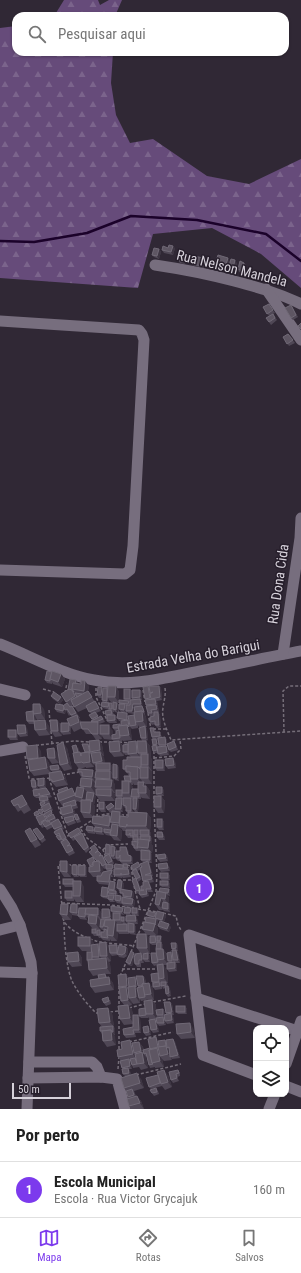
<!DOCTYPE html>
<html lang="pt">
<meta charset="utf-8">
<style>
:root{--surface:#fff;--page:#f2f2f2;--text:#222;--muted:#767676;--line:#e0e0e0;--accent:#7c3aed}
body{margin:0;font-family:"Roboto Condensed",sans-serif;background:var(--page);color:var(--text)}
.controls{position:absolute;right:12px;bottom:12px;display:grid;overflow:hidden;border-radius:8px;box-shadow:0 1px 3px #0004}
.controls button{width:36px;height:36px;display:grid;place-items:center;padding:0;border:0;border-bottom:1px solid var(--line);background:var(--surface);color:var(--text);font:20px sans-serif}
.scale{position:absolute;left:12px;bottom:10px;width:59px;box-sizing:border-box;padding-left:4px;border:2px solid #d6d1da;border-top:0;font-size:11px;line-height:14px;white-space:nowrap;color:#d6d1da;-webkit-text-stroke:3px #261e2b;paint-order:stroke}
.you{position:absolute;left:211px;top:704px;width:14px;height:14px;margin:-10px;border:3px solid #fff;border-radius:50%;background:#1a73e8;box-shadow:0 0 0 6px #1a73e833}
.badge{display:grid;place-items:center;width:26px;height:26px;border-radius:50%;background:var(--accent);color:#fff;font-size:13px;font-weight:700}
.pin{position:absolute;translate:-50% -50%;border:2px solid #fff;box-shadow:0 1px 4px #0006}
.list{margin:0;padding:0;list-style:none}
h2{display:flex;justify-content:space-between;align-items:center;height:52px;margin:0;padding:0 16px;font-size:17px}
h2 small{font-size:13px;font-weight:400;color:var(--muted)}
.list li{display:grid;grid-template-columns:26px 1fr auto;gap:12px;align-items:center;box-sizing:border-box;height:56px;padding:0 16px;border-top:1px solid var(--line)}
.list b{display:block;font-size:15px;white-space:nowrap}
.list p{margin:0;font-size:13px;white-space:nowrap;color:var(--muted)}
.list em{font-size:13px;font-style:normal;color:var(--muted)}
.icon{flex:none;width:22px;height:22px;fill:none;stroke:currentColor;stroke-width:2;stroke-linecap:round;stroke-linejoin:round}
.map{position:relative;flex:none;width:301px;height:1109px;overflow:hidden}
.search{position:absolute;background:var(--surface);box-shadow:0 1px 3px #0004;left:12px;right:12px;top:12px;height:44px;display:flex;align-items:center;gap:10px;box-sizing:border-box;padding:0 14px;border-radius:12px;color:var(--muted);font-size:15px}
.sheet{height:108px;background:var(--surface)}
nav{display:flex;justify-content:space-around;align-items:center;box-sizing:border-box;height:56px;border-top:1px solid var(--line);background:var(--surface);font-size:11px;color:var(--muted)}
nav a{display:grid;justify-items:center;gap:2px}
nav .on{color:var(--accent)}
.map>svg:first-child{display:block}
.forest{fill:url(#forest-firs)}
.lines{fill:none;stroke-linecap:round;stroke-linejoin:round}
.stream{stroke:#1b022a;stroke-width:2.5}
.path{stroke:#756e79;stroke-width:1.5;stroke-dasharray:3 2;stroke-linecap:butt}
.minor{stroke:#776e7e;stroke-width:11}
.wall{fill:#4f4755;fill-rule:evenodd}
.shaded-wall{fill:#3d3542}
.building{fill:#5e5663;stroke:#706976}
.labels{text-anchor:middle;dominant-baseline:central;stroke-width:3;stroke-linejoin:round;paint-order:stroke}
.street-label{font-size:14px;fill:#d6d1da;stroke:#261e2b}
</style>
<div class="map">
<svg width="301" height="1109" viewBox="0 0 301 1109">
<defs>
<pattern id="forest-firs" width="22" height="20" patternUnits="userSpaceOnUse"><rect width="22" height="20" fill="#664b7a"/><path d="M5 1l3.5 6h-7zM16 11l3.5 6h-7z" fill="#7b648c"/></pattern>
</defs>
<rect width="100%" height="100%" fill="#302835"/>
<!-- forest -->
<g class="forest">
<polygon points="64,0 98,0 100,5 109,0 122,0 115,16 47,16 56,13"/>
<polygon points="16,26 16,52 113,52 111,83 116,115 130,143 153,139 207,176 249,184 301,159 301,288 261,254 212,228 153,234 138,288 0,278 0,28"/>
</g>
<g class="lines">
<!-- stream -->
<polyline class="stream" points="0,241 34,242 87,233 131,216 197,220 266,234 301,261"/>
<!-- path -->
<g class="path">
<polyline points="96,688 96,697 107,720"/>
<path d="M 165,688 C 166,695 164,700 163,708 C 161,718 167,730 171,740 L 301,731"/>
<polyline points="43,689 54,692"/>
<polyline points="143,690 145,702"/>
<polyline points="65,693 67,683"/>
<polyline points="49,710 50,722"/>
<polyline points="148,713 151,729"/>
<polyline points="153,729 166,729"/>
<polyline points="51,731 52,744"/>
<polyline points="284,732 283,691 289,686 301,686"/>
<polyline points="99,742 111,742"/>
<polyline points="119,742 129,743"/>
<polyline points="31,746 74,741 89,742"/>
<polyline points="154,751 154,803"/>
<polyline points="25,756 29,778 31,779 39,779"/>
<polyline points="154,758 174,756 181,749 180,740"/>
<polyline points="62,775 80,772"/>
<polyline points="49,778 68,836 69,835"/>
<polyline points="42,779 50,778"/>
<polyline points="121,815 129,815"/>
<polyline points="97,817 98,797"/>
<polyline points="97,817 105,814 113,814"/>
<polyline points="80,828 94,819"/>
<polyline points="77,830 80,828 87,838 103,850 109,865"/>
<polyline points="103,850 107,845 128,844"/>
<polyline points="62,865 58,865 62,906"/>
<polyline points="68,865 85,865"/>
<polyline points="127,865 131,866 133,880"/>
<polyline points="115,874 114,880 133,880"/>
<polyline points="134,886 140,909"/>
<polyline points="62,903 111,905 134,908"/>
<polyline points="138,909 158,912"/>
<polyline points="163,913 176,916 178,925 181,930"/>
<path d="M 63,918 C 65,929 86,938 96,941 C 108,944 122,944 134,946"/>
<path d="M 64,922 C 64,937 66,970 73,983 C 79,994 87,1004 96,1013 L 98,1013"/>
<polyline points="131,952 156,891 157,874 154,807"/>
<polyline points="122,969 158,969"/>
<polyline points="120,976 129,956"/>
<polyline points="119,981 119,1051"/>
<polyline points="153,1002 186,996"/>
<polyline points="129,1008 145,1004"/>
<polyline points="110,1012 118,1011"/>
<polyline points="129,1042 173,1032"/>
<polyline points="118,1069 119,1057"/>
<polyline points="136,1075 181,1064"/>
</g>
<!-- minor -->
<g class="minor">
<path d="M 155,265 C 182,269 208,274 234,281 C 257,287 279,293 301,304"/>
<polyline points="266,289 301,340"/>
<polyline points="0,321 139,330 142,334 144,340 133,546 130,570 125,574 0,570"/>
<path d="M 0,644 C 31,656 61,674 94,680 C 132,688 168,677 205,670 C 237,664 269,657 301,651"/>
<polyline points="283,654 300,538 301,518"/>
<polyline points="0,689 25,695"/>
<polyline points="0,751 23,747"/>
<polyline points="0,889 12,908 20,925 0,930"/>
<polyline points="20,925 31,962 32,973 27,1109"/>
<polyline points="0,972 32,973"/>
<polyline points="196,998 301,1032"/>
<polyline points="29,1062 92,1062 97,1067 101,1077"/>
<polyline points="286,1064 301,1021"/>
<polyline points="256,1075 203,1055 189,935 301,974"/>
<polyline points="28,1078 101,1077 117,1079 125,1109"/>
<polyline points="286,1086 301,1092"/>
<polyline points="269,1109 275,1094"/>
</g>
</g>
<!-- wall -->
<g class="wall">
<polygon points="168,248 175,248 173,255 164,253 162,250"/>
<polygon points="159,249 161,252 159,259 154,257 152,255"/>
<polygon points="186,259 185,264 180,263 178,260"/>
<polygon points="205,261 204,268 194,266 192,264"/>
<polygon points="216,261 230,261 226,271 224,270 220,265 218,264"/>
<polygon points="237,263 235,270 231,269 229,266"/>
<polygon points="244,263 246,265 244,273 239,272 238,269"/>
<polygon points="269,304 275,313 273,314 277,320 271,325 266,318 269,316 263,307"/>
<polygon points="291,305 298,317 293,320 291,318"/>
<polygon points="288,334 295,343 289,346 283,337"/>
<polygon points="52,672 61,674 65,679 62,687 53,684 52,682 52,684 47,683 45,680"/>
<path d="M 76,680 L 78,683 L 77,684 L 89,686 L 88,691 L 101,711 L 96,713 L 98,717 L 103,718 L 105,722 L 99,724 L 100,726 L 113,731 L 113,734 L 116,734 L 116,731 L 115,731 L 113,728 L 120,724 L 121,726 L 121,721 L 119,721 L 117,718 L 118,713 L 115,712 L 114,711 L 114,712 L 113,712 L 114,715 L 115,715 L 117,717 L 117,723 L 109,723 L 107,721 L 107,717 L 106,715 L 110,710 L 109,710 L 103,708 L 101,706 L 103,702 L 102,700 L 102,698 L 99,698 L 97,695 L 103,689 L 116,686 L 119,692 L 119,703 L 111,702 L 109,700 L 109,704 L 113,705 L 117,703 L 119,705 L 120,704 L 119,703 L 125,700 L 124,699 L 130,689 L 132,691 L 140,690 L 142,692 L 142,700 L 141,700 L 142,702 L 142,706 L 144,709 L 145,715 L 146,717 L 147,727 L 145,727 L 147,729 L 148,740 L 146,741 L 150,746 L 151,758 L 152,760 L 152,771 L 151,771 L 152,772 L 152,784 L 145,784 L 150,791 L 150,799 L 142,798 L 141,797 L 141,799 L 138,799 L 139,801 L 138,812 L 135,812 L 133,809 L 133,812 L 147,813 L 151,818 L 150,832 L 151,833 L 151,837 L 152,839 L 151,844 L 153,846 L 152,853 L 151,853 L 152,863 L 149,863 L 153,876 L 152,876 L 154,882 L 149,883 L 153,892 L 148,892 L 149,896 L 142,898 L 139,894 L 138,894 L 136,891 L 136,878 L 138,881 L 141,890 L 143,886 L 143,882 L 140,870 L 137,871 L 142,879 L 138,882 L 136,879 L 133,870 L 138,862 L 141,867 L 144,862 L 143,862 L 141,860 L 141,852 L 140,851 L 136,851 L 132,845 L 134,841 L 133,838 L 128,838 L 126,835 L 126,831 L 123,831 L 121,828 L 120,828 L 122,831 L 121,841 L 114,840 L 111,836 L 106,835 L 104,833 L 104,835 L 96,834 L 95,832 L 95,834 L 88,833 L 86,830 L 95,829 L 95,827 L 92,823 L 93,818 L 84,818 L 81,812 L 81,802 L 79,802 L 78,801 L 76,802 L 78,808 L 74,809 L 76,815 L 79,817 L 81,822 L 77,823 L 75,818 L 74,818 L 76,823 L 68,826 L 66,823 L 64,818 L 62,815 L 63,807 L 59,801 L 59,793 L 67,787 L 69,790 L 75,793 L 82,788 L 80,786 L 83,778 L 82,778 L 78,772 L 79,769 L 75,763 L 74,753 L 78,747 L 79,752 L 81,753 L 85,752 L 89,747 L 99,740 L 102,745 L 104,756 L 103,756 L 105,763 L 110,763 L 113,768 L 119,767 L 119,781 L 115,780 L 114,778 L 114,783 L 115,785 L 115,793 L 114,793 L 115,795 L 115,801 L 100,801 L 96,795 L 97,789 L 96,787 L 95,793 L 94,793 L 96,795 L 94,805 L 95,806 L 94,816 L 111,817 L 112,812 L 110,813 L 106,807 L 111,803 L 115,809 L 118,798 L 116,796 L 122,790 L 125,781 L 129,776 L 126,771 L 125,771 L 123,769 L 127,760 L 131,757 L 129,755 L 125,755 L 124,753 L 124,756 L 114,757 L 110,752 L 114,742 L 113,740 L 104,739 L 102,736 L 102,739 L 96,740 L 92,734 L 86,734 L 82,728 L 74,732 L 71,727 L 71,734 L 63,735 L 61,732 L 69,723 L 72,717 L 70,715 L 69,716 L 66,710 L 65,714 L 57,712 L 55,709 L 67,703 L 61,694 L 68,690 ZM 73,705 L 78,712 L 87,708 L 91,714 L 89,715 L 92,720 L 92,722 L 81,722 L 79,718 L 80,718 L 72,706 L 70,707 ZM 119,709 L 121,712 L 127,712 L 128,713 L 134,714 L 134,715 L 129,716 L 119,712 ZM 138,725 L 139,727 L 143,727 L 141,738 L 142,741 L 128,744 L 123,746 L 119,741 L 122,741 L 122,740 L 123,741 L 132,740 L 130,727 L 132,729 L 138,728 ZM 94,764 L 96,767 L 96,773 L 80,769 L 86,767 L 86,768 L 94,767 ZM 133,783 L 134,785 L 138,785 L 138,789 L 133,789 L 133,787 L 131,785 L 133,785 ZM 123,806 L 125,808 L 126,808 L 126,811 L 128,813 L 128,817 L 123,817 L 120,812 L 123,812 Z"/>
<polygon points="148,686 149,688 159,686 161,688 162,700 157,701 159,712 158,712 160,715 161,727 157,728 155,724 152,725 150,722 154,716 153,712 154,716 150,716 148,713 147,707 146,705 146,700 145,699"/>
<polygon points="51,696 61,697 63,700 60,704 53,699"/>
<polygon points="44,709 45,719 37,720 35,716 36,721 49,726 50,735 39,736 35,730 34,724 29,724 27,721 26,712"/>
<polygon points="57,720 61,725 62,736 55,737 51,731"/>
<polygon points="27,728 28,736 20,737 18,734 18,740 10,740 8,737"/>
<polygon points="156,730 156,732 161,735 162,737 165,737 167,740 167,744 174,741 176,744 178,750 171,752 168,749 169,755 160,756 158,753 155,753 153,751 153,739 152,737"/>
<polygon points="54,748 59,763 52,764 48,758"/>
<polygon points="67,748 72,769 64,771 60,765"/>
<polygon points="41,751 41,758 45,757 49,763 51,773 53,773 51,770 58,765 60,768 61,771 65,776 68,785 56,787 50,780 49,774 34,776 30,771 29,761 27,759"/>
<polygon points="163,760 164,762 165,771 157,771 155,768"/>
<polygon points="175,761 176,768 168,769 166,766"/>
<polygon points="46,781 46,788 40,788 38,786"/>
<polygon points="37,782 38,789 46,788 52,797 48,798 50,803 49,803 53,810 51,812 57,820 60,822 64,829 62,830 75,853 69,856 61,843 56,836 57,836 54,832 55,831 51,823 53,827 47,830 43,824 44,827 42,828 34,813 37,811 40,815 41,815 38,810 41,809 45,815 44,815 48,822 40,803 41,803 40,801 39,798 36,798 34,796 33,790 32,787"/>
<polygon points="164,790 164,796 161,796 165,801 164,813 158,813 154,807 158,796 156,794"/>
<polygon points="22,795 31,810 24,814 21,810 18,812 11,801"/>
<polygon points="104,802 106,805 106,812 101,812 99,809"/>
<polygon points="162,819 164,822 164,830 159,830 157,827"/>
<polygon points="37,828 46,840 42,843 33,830"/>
<polygon points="78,828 84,836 90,849 86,853 76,839 73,841 68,834"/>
<polygon points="162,832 164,835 165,840 159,840 157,837"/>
<polygon points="34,834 41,845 35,848 31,842"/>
<path d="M 110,845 L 111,846 L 115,847 L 117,850 L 117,851 L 128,850 L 129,856 L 133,858 L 133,864 L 122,864 L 120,861 L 118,861 L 116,859 L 113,859 L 111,857 L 114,863 L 113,865 L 115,867 L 124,866 L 129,867 L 130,871 L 131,877 L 123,878 L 123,877 L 122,878 L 116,877 L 114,875 L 114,872 L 113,872 L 114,873 L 113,877 L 111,877 L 111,881 L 115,882 L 117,885 L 116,891 L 118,894 L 118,896 L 122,898 L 123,897 L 123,895 L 120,893 L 120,891 L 119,891 L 117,888 L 122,881 L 124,884 L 123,890 L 134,893 L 133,899 L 135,901 L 134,907 L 124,906 L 122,904 L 117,903 L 115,901 L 115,902 L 110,902 L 108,899 L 103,898 L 101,896 L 108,888 L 109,890 L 108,889 L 109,885 L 99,884 L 97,881 L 97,877 L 93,877 L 89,872 L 91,866 L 87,860 L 96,861 L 92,850 L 90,848 L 98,850 L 101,855 L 102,855 L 104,857 L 107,864 L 109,864 L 104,857 L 107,856 L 105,854 ZM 102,866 L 104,869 L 106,868 L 107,871 L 103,872 L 103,867 Z"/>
<polygon points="165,854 167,856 168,861 160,862 158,859"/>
<polygon points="85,865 87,868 87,877 80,877 79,875 79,877 74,877 72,874 78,867"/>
<polygon points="169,866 170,871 161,872 159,869"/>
<polygon points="71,867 71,877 64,877 60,871"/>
<polygon points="168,873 170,876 170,880 162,881 160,878"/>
<polygon points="73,879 75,881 84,887 84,902 76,902 74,899 74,901 67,901 65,898 73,891 73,887 65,887 63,884"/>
<polygon points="168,881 170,884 170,888 162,887 160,885"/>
<polygon points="169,889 170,891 170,896 167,895 169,898 169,903 170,905 170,912 164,911 163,910 159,910 155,904 159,892"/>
<path d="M 79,907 L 79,908 L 98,908 L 102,914 L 102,919 L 103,919 L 102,918 L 109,909 L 111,912 L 111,919 L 113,920 L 113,913 L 111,911 L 123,908 L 125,910 L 132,910 L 139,911 L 139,916 L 136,916 L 137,918 L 138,924 L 134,924 L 136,927 L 136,935 L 130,934 L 129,933 L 129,934 L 119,934 L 118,932 L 117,941 L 111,941 L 110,939 L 110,941 L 103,940 L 101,938 L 99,938 L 98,936 L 94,936 L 92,933 L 97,931 L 104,932 L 104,930 L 102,930 L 100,928 L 100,930 L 92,928 L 88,923 L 88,918 L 87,917 L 87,920 L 80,919 L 78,916 L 72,915 L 72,914 L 71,920 L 64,920 L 60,914 L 71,908 ZM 125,913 L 126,915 L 126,919 L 124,917 L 122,917 L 120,914 L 124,915 ZM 122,922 L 123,924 L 126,924 L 126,922 L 128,924 L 128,926 L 127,924 L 117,924 L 117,923 L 122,923 Z"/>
<polygon points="156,913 156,914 164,913 166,916 164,922 157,920 157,919 158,922 157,927 158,929 157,936 161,936 162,939 162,944 163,945 163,949 167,954 168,963 169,962 168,961 172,954 173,950 172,949 178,945 178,951 177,951 178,953 180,963 175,963 177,965 177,971 169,972 167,969 167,965 163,965 167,970 168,983 167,983 170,989 171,996 168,997 166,994 165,988 163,989 162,986 162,989 155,990 153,987 152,982 158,973 157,965 154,966 152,963 156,953 157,949 156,945 152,945 150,943 155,936 147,935 150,939 150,954 148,954 150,956 150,962 145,962 143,959 145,954 141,954 137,948 146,934 142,929 145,922 149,917 147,915"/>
<polygon points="158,926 171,927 169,932 160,929"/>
<polygon points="106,942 109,947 126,947 128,949 127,956 124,958 119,957 118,955 112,956 110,954 111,961 109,962 110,964 111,974 105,974 107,977 113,983 114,990 95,993 91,987 99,979 98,975 93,976 89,970 88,962 87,960 91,951 82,951 78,946 94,943 94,945 99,946"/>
<polygon points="78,952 82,958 82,966 72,967 68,962"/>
<polygon points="134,953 135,955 141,953 143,956 144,963 141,963 141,967 137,967 135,964 134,960 132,966 128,965 126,962"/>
<polygon points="126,974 128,978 135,977 136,980 137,987 138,987 138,986 143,976 145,978 146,983 149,983 153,988 154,1000 152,1000 156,1005 156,1010 163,1009 165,1012 165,1015 166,1014 166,1013 170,1002 172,1004 174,1015 172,1015 173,1016 174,1023 167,1024 165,1021 166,1025 159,1026 157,1023 157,1019 155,1019 157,1022 159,1032 153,1033 151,1030 150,1020 148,1017 148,1018 141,1018 139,1016 145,1008 148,1000 146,999 147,1000 141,1001 140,999 140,1003 133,1004 131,1001 132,1005 129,1006 132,1010 133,1015 140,1018 141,1033 135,1033 136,1037 126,1038 124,1035 133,1027 133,1024 124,1025 120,1019 124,1005 121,1001 120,988 119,987"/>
<polygon points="110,1000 111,1004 106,1006 104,1003"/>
<polygon points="185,1006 187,1009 187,1014 178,1014 176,1012"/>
<polygon points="112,1013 114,1027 115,1029 115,1035 114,1035 116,1045 107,1047 103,1041 102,1034 100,1031 102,1027 99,1023"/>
<polygon points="148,1026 150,1029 151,1035 146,1036 144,1033"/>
<polygon points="193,1028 195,1038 181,1039 177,1034"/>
<polygon points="156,1037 158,1041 165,1040 166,1041 173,1039 175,1042 180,1058 172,1059 171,1058 172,1060 164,1061 162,1059 164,1067 155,1068 155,1067 150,1068 149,1065 147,1056 146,1057 145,1056 146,1058 148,1068 141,1070 139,1067 133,1068 132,1065 131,1061 130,1061 132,1069 129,1069 130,1071 131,1075 141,1079 144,1088 134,1091 136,1096 141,1101 144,1109 131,1109 129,1106 129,1099 128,1097 127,1091 124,1088 129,1076 125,1076 123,1074 123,1069 122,1068 121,1061 118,1057 122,1049 133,1043 139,1042 143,1047 144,1050 150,1048"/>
<polygon points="178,1070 180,1073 180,1076 177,1077 179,1081 173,1083 171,1080"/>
<polygon points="168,1075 172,1087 165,1090 162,1086 151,1089 149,1087"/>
<polygon points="156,1088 158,1091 159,1094 154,1096 152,1093"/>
</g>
<!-- shaded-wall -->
<g class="shaded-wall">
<polygon points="173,246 175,248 173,255 171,252"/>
<polygon points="159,249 161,252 159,259 157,256"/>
<polygon points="184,256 186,259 185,264 183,262"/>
<polygon points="203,258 205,261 204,268 202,266"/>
<polygon points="228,258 230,261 226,271 225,268"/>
<polygon points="235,260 237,263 235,270 233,268"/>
<polygon points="244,263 246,265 244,273 242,271"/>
<polygon points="61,674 65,679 62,687 58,682"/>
<polygon points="85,681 89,686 88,691 96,703 92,697 86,694 84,691"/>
<polygon points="116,686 119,692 119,703 115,697"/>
<polygon points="148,686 150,689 150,693 151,701 150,698"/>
<polygon points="159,686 161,688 162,700 160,697"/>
<polygon points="102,687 104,690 103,698 101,695"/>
<polygon points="130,689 132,692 132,702 130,699"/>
<polygon points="140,690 142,692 142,700 140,697"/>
<polygon points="61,697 63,700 60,704 58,701"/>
<polygon points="108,698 109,700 109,704 111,706 110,710 108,707 109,703 107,701"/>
<polygon points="140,699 142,702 143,707 141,704"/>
<polygon points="155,699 157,702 158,706 156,704"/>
<polygon points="117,703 119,706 118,713 116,710"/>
<polygon points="40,704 44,709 45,719 41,713"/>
<polygon points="125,704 127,707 126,712 124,710"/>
<polygon points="133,704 135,707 134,714 132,711"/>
<polygon points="156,705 158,708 159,712 157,709"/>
<polygon points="64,706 66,708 65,714 63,711"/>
<polygon points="33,711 33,714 35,716 36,723 34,721"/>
<polygon points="142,711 146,717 147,727 143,721"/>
<polygon points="158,712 160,715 161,727 159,725"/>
<polygon points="127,713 129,716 129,721 130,723 132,740 129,735 127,720"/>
<polygon points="77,715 81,721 83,728 79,722"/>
<polygon points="115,715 117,717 117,723 115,720"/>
<polygon points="45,720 49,726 50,735 46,729"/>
<polygon points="57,720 61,725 62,736 58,731"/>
<polygon points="98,722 102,727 100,734 102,736 102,739 98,734"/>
<polygon points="69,723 70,725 71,734 69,731"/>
<polygon points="25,725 27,728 28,736 26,733"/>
<polygon points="109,725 113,731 113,740 109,734"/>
<polygon points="145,726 147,729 148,740 146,738"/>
<polygon points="16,730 18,733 18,740 16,737"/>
<polygon points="165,737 167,740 169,755 167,752"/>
<polygon points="156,739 158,741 159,747 157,744"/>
<polygon points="99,740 102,745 104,756 100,750"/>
<polygon points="119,741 123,747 124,756 120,751"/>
<polygon points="136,741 140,747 138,753 141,759 137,753"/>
<polygon points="146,741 150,746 151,758 152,760 152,771 148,765 148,754 147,753"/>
<polygon points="63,742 67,748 72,769 68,763"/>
<polygon points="37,745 41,751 42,763 38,758"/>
<polygon points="54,748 58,754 59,763 55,758"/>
<polygon points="89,752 93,757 93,763 94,764 94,767 90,762"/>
<polygon points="100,752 104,757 106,766 102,761"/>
<polygon points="45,757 49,763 51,773 47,768"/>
<polygon points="173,758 175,761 176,768 174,765"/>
<polygon points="163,760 164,762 165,771 163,768"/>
<polygon points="110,763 114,769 114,776 110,770"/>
<polygon points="58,765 60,768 61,772 59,769"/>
<polygon points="117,765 119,767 119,781 117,778"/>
<polygon points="138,767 142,773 140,778 142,781 142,785 138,779"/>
<polygon points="148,767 152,772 152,784 148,778"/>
<polygon points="93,770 97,775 95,778 97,780 96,783 92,777"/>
<polygon points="61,771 65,776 68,785 64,779"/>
<polygon points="110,771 114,777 114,783 115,785 115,793 111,787 112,781 110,779"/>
<polygon points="44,778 46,781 46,788 44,785"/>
<polygon points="92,779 96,785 95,793 91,787"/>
<polygon points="35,780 37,782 38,790 36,787"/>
<polygon points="129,781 133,787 133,797 131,797 133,799 129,793"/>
<polygon points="144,782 150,791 150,799 146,793 143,786"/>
<polygon points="162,787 164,790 164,796 162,793"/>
<polygon points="84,788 88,794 86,803 82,798"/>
<polygon points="111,789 115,795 115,801 111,796"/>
<polygon points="94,793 96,795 94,805 92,802"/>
<polygon points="47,796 49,799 50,803 48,800"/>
<polygon points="161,796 165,801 164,813 161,807"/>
<polygon points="122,798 124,801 123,812 121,809"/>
<polygon points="131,798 133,801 133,814 131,811"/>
<polygon points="137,798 139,801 138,812 136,809"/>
<polygon points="91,800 95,806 94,818 90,813"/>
<polygon points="104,802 106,805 106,812 104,809"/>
<polygon points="71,805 74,810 77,817 73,812"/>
<polygon points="120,812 124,817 121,826 119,823"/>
<polygon points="147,813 151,818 150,832 146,826"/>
<polygon points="110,816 113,821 110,822 113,826 113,832 109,826"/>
<polygon points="162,819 164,822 164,830 162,827"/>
<polygon points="118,825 122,831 121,841 117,836"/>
<polygon points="102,828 104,831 104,835 102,832"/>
<polygon points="138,830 140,833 140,839 139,847 138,836"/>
<polygon points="149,830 151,833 151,837 149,835"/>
<polygon points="162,832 164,835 165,840 163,837"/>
<polygon points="150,836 152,839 152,844 150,841"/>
<polygon points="149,840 153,846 152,853 148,848"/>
<polygon points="115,847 117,850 117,858 116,858 116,859 114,856"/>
<polygon points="126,847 128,850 130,858 128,855"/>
<polygon points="150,851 152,854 152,863 150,860"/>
<polygon points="165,854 167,856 168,861 166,858"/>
<polygon points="131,856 133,858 133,864 131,861"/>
<polygon points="67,861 71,867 71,877 67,872"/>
<polygon points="99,861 103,867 104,876 100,871"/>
<polygon points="148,861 150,864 153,876 151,873"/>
<polygon points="167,863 169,866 170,871 168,868"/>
<polygon points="127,864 129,867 130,871 131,877 129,874"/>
<polygon points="77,865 79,868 79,877 77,875"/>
<polygon points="85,865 87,868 87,877 85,875"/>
<polygon points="113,865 115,867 114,872 112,869"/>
<polygon points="112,870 114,873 113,877 111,874"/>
<polygon points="168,873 170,876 170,880 168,878"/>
<polygon points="110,874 111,877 110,885 109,882"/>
<polygon points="151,875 153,878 154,882 152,879"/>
<polygon points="81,881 84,887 84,902 80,896"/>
<polygon points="122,881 124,884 123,892 121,889"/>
<polygon points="148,881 150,884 153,892 151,889"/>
<polygon points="168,881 170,884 170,888 168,885"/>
<polygon points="115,882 117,885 116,892 114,890"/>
<polygon points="108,888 110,891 108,893 109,894 109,900 107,897"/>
<polygon points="146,889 148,892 149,896 147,894"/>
<polygon points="169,889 170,891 170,896 168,893"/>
<polygon points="116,891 118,894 118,897 116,894"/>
<polygon points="132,891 134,893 133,899 135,901 134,907 132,904 133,899 131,897"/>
<polygon points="166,893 169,898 169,903 170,905 170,912 168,909 168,904 165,899"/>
<polygon points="114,895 116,898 115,902 113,900"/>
<polygon points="161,898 164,903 162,908 163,910 159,905"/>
<polygon points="68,904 72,910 70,912 72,914 71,920 67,915"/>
<polygon points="77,904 79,907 79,916 77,913"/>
<polygon points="86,908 85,914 87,917 87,920 85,917"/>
<polygon points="98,908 102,914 102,920 98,915"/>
<polygon points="123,908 125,910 124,915 122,912"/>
<polygon points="131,908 133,911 132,913 132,916 130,913"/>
<polygon points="137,908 139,911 139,916 137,913"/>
<polygon points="109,909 111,912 112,919 110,917"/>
<polygon points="120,913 122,916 122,923 120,920"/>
<polygon points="156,913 158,916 155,918 158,922 157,927 158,929 157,936 153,931 155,924 156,920 154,917"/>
<polygon points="164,913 166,916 164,922 162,920"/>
<polygon points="135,915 137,918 138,924 136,921"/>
<polygon points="97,916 101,922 100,930 96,924"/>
<polygon points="124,917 126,920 126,924 124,921"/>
<polygon points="115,920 119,926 117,931 118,932 117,941 113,936"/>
<polygon points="127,924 129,927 128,932 129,934 127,931"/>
<polygon points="134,924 136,927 136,935 134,932"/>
<polygon points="169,924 171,927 169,932 167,929"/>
<polygon points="146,934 150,939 150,954 147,948"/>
<polygon points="161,936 162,939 162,944 160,941"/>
<polygon points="90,937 94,943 94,951 90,946"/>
<polygon points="106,942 110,948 111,961 107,956"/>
<polygon points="161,942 163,945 163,952 161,949"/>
<polygon points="176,943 178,945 178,951 176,948"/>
<polygon points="98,944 102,950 100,956 103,962 99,957"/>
<polygon points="126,947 128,949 127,956 125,953"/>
<polygon points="163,949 167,954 168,964 164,959"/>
<polygon points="176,950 178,953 180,963 178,960"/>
<polygon points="78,952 82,958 82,966 79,961"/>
<polygon points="134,953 136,956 132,966 130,964"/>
<polygon points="141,953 143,956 144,963 142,960"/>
<polygon points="148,953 150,956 150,962 148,959"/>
<polygon points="106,958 110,964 111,974 107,968"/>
<polygon points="175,962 177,965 177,971 175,968"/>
<polygon points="163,964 167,970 168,983 164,978"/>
<polygon points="126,974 130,980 131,991 127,986"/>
<polygon points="143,976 145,978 146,988 144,985"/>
<polygon points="109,977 113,983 114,990 110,984"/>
<polygon points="135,977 136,980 139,998 140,1003 136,997 135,986"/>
<polygon points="166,982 170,989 171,996 169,993 168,988 166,985"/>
<polygon points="149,983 153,988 154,1000 151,994"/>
<polygon points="126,987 130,993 129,998 131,1001 132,1005 128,1000"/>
<polygon points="152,1000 156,1005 157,1019 153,1014"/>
<polygon points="170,1002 172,1004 174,1015 172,1012"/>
<polygon points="128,1005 132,1010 134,1024 130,1018"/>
<polygon points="185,1006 187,1009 187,1014 185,1012"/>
<polygon points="108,1008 112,1013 114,1027 110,1022"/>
<polygon points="163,1009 165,1012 165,1018 163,1015"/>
<polygon points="171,1013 173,1016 174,1023 172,1020"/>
<polygon points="138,1015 140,1018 141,1033 139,1030"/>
<polygon points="163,1017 165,1020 166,1025 164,1023"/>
<polygon points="155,1019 157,1022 159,1032 157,1029"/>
<polygon points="190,1023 193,1028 195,1038 191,1032"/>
<polygon points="113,1026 115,1029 115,1035 113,1032"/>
<polygon points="148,1026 150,1029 151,1035 149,1032"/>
<polygon points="111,1030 115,1036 116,1045 112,1040"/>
<polygon points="156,1037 159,1043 162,1052 158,1047"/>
<polygon points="173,1039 175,1042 180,1058 178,1055"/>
<polygon points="130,1040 134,1046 134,1053 136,1056 136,1059 133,1054"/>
<polygon points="165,1040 167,1042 168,1048 170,1051 172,1060 168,1054"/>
<polygon points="139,1042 143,1047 144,1054 146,1058 148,1068 144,1063 142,1053 141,1051"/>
<polygon points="157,1048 161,1054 160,1056 162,1059 164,1067 160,1061"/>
<polygon points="129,1059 131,1062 132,1069 130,1066"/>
<polygon points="128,1068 130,1071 131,1075 129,1073"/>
<polygon points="164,1070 168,1075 172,1087 168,1082"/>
<polygon points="137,1073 141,1079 144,1088 140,1083"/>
<polygon points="137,1096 141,1101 144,1109 140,1103"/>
</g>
<!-- building -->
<g class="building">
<polygon points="169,245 173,246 171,252 162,250 163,246 168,248"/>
<polygon points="154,248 159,249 157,256 152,255"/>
<polygon points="180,255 184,256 183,262 178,260"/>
<polygon points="218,255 228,258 225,268 222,267 222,266 220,265 221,263 216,261"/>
<polygon points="194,256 203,258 202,266 192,264"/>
<polygon points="231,259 235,260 233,268 229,266"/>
<polygon points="240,261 244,263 242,271 238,269"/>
<polygon points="269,304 273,310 267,314 263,307"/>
<polygon points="291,305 296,315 291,318 285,308"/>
<polygon points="273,314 275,318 269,322 266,318"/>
<polygon points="301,323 301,329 298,326"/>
<polygon points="288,334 293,340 287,344 283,337"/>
<polygon points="47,671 52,672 50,679 50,681 45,680"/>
<polygon points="52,671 61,674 58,682 50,679"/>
<polygon points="70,679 76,680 75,684 73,683 72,689 74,692 72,690 68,690"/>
<polygon points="81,680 85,681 84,691 72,689 73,683 81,684"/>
<polygon points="108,686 116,686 115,697 107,697"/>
<polygon points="148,686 150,698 145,699 143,687"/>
<polygon points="149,686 159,686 160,697 151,699 150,694 153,692 150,693"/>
<polygon points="98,687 102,687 101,695 97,695"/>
<polygon points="103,688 107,688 107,701 102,700"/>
<polygon points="69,689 72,690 75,696 66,702 61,694"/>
<rect x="124" y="689" width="6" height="10"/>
<polygon points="132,690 140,690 140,697 132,698"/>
<polygon points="88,691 92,697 74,707 71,700"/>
<polygon points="54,692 61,697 58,701 51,696"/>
<polygon points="75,693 82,694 77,697"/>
<polygon points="140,699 141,704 133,704 132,711 126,711 126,705 130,705 130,700"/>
<polygon points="155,699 156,704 146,705 145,700"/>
<polygon points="119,700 129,701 128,704 119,703"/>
<polygon points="95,701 99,708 89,712 86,706"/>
<polygon points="102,702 109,703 108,707 101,706"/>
<polygon points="113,702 117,703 116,710 113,709"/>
<polygon points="67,703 70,707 72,706 76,713 71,715 67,709 65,710 63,706"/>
<rect x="109" y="703" width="3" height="6"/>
<polygon points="33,704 40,704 41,713 33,714"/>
<polygon points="56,704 63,705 63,706 64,707 63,711 55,709"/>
<polygon points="119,704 125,704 124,710 119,709"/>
<polygon points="156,705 157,709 151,710 152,713 148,713 146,706"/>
<polygon points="142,706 144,712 143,712 142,711 135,712 134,707"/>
<polygon points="111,710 112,714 106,715 105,711"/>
<polygon points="33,711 34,721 27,721 26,712"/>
<polygon points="142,711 143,721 135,722 134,712"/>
<polygon points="95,712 98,716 92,719 89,715"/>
<polygon points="118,712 127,713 127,720 117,718"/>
<polygon points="154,712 158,712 159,725 155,725 155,721 150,722 150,717 154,716"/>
<polygon points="77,715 79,722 70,726 67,719"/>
<polygon points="107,715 115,715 115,720 107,721"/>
<polygon points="134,715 136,725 130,726 128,716"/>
<polygon points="101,716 103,719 96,722 92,722 91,721"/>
<polygon points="45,720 46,729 35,730 34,721"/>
<polygon points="50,720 57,720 58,731 51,731"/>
<polygon points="128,720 129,727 127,725 121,726 121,721"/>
<polygon points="80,722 98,722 98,734 92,734 88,729 82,729"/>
<polygon points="61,723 69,723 69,731 61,732"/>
<polygon points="120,724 120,726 118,726 119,728 113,728 113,725"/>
<polygon points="17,725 25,725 26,733 18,734"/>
<rect x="100" y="725" width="9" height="9"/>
<polygon points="127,725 129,735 120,736 118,726"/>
<polygon points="145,726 146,738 141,738 139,728"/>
<polygon points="150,728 154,728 154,732 160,732 160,736 152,737"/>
<rect x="8" y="730" width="8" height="7"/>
<polygon points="119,730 120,738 112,739 112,735 116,734 116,731"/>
<polygon points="165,737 166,745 159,745 158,738"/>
<polygon points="152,739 156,739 157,744 153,745"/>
<polygon points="99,740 100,750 90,752 89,741"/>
<polygon points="119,741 120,751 110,752 109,742"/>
<polygon points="136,741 137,753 128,754 128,742"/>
<polygon points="137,741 146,741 147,753 138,753"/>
<polygon points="174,741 176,747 169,750 167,744"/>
<polygon points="63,742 68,763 60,765 57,745"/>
<polygon points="82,744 88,744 90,753 89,753 89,752 85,752"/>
<polygon points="128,744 128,752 123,752 123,745"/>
<polygon points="37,745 38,758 27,759 26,746"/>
<polygon points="76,745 78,752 74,753 72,746"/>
<polygon points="156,745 157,750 153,751 152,746"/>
<polygon points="166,746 167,752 158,754 157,747"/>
<polygon points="54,748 55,758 48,758 47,749"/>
<polygon points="80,752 81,756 81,753 89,752 90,762 83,763 82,762 75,763 73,753"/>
<polygon points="100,752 102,761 93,763 91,753"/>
<rect x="141" y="754" width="7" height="11"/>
<polygon points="45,757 47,768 30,771 28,760"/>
<polygon points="127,757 141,757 141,767 140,767 140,769 138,767 126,766 126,769 123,769 123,760 127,760"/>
<polygon points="173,758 174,765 166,766 165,759"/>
<rect x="155" y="760" width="8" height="8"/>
<rect x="96" y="763" width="14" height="7"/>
<polygon points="113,764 117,765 117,778 113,778"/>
<polygon points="58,765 59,769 51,770 50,766"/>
<polygon points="126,766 138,767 138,779 130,779 130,772 126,772"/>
<rect x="140" y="767" width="8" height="11"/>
<polygon points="78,769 93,770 92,777 82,776 82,772 78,772"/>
<polygon points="61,771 64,779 52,782 52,780 50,780 49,773"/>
<polygon points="96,771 110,771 110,779 95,778"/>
<polygon points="124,776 130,776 131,782 125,781"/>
<polygon points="44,778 44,785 38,786 38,779"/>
<polygon points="81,778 92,779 91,787 80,786"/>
<polygon points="96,779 112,780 111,787 95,787"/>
<polygon points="31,780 35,780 36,787 32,787"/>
<rect x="122" y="781" width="7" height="12"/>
<polygon points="138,782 144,782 143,786 146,786 146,793 138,793"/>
<polygon points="67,787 68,790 59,793 58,790"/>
<polygon points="77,787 84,788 82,798 75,796"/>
<polygon points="156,787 162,787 162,793 156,794"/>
<polygon points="46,788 50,794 40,796 39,793 39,795 34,796 33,790"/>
<polygon points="72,788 75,795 59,801 57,794"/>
<polygon points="96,789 111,789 111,796 96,795"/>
<polygon points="132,789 138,789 138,793 139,794 139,797 131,797"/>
<rect x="116" y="790" width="6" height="6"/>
<polygon points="87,792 94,793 92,802 91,800 86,800"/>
<polygon points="22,795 27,804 20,808 18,804 14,806 11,801"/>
<polygon points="47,796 48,800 40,801 39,797"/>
<rect x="154" y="796" width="7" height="11"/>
<polygon points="116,798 122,798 121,809 115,809"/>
<polygon points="123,798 131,798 131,811 126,811 126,806 123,805"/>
<polygon points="133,798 137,798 136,809 133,809"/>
<polygon points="75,800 76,805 72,806 71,805 64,807 63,804"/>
<polygon points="81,800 91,800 90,813 81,812"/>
<polygon points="44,801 45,803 41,806 40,803"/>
<rect x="99" y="802" width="5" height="7"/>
<polygon points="49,803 51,808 44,812 41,807"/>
<polygon points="111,803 114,806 108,810 106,807"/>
<polygon points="71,805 73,812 62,815 60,808"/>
<polygon points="41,809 43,812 40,814 38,810"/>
<polygon points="51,810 52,813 46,817 44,814"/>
<polygon points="37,811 39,814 35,816 34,813"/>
<polygon points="112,811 120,812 119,823 110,822"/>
<polygon points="128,812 147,813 146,826 127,826 127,824 126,827 119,826 120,816 128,817"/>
<polygon points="43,814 46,819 41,822 42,824 40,825 36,817"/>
<polygon points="53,814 55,818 48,821 46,818"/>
<polygon points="77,814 79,819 76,820 74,815"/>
<polygon points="103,815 110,816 109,826 92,823 93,816 103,817"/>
<polygon points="73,816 74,820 66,823 64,818"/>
<polygon points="58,819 62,826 54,829 51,823"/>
<rect x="157" y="819" width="5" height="8"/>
<polygon points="46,820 47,822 49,821 51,824 45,827 42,822"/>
<polygon points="112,824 118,825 117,836 110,835"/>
<polygon points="87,826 93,827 93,831 86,830"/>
<polygon points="95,827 102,828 102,832 94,831"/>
<polygon points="30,828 37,839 31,842 25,831"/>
<polygon points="37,828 44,837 40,840 33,830"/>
<polygon points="61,828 66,838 62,840 59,833 56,835 54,832"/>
<polygon points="78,828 81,832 71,838 68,834"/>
<polygon points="104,829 111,830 110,833 104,832"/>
<polygon points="126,830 133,830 133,836 130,836 130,833 129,835 126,835"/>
<rect x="134" y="830" width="4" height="5"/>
<rect x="140" y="830" width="9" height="5"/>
<polygon points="157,832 162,832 163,837 157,837"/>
<polygon points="82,833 88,847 84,850 74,837"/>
<polygon points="59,835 61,839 59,840 56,836"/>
<rect x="133" y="836" width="5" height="4"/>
<polygon points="140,836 150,836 150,841 140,840"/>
<polygon points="66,839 70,844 67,846 70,845 73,850 67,853 61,842"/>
<polygon points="138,839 149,840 148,848 137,847"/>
<polygon points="132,841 138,842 137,847 138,848 134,848 134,845 132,845"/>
<polygon points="106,844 110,845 110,854 105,854"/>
<polygon points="94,845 98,850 95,853 98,851 101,854 99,856 102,855 106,864 102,866 101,863 100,863 99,861 97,861 89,852 92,850 90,848"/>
<polygon points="111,846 115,847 114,856 111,856"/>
<polygon points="120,847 126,847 128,855 131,856 131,861 120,861 120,855 119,858 116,858 116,851 120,851"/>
<polygon points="141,850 150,851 150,860 141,860"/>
<polygon points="109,854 112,861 108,863 104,857"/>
<polygon points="165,854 166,858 158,859 157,855"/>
<polygon points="93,857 95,862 93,862 93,864 90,866 87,860"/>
<polygon points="60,861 67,861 67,872 60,871"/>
<polygon points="99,861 100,871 89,872 89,867 93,866 93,862"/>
<polygon points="148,861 151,873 145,875 151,875 152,879 143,881 140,868 142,867 140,864"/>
<polygon points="138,862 140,866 133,870 131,866"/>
<polygon points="167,863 168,868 159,869 158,864"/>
<polygon points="106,864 113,865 112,869 106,869"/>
<polygon points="115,864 123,865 123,869 114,868"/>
<polygon points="123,864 127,864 128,868 124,868"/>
<polygon points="72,865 77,865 77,875 72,874"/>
<polygon points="85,865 85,875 78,875 78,866"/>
<polygon points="114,869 128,869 129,874 121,875 121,873 121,875 114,875"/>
<polygon points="136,869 140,877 136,879 132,871"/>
<polygon points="112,870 111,874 110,874 109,882 97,881 97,876 101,876 103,872"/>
<rect x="160" y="873" width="8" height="5"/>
<polygon points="136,878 140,890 136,891 132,880"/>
<rect x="63" y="879" width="10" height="5"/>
<polygon points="118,880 122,881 121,889 117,888"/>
<polygon points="73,881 81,881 80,896 73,896"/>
<polygon points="110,881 115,882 114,890 108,889"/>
<polygon points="148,881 151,889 146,889 147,894 140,895 139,891 144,890 141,890 141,886 143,886 143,882"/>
<rect x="160" y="881" width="8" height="4"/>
<polygon points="102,887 108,888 107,897 101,896"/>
<polygon points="160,888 169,889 168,893 159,892"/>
<polygon points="120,889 132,891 131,897 123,896 123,893 120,893"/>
<polygon points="109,890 116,891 116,894 108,893"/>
<rect x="65" y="891" width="7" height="7"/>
<polygon points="157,891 166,893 165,899 161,898 159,905 155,904"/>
<polygon points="108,895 114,895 113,900 108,899"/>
<polygon points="115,895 121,896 120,901 115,900"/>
<polygon points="122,897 133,899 132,904 122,903"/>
<polygon points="163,902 168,903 168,909 162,908"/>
<polygon points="61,904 68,904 67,915 60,914"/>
<polygon points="71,904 77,904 77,913 70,912"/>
<polygon points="111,906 123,908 122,912 111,911"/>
<polygon points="125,907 131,908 130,913 124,913"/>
<polygon points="79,908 86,908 85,917 78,916"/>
<polygon points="86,908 98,908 98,915 85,914"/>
<rect x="132" y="908" width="5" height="5"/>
<polygon points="102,909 109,909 110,917 102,918"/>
<polygon points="148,911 156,913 154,917 147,915"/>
<polygon points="157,911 164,913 162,920 155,918"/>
<rect x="113" y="913" width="7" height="7"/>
<polygon points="89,915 97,916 96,924 88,923"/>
<polygon points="135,915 136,921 126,921 126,916"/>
<rect x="121" y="917" width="3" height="4"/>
<polygon points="146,917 156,919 155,925 155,924 145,922"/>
<polygon points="101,919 111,919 110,920 105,920 103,927 100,927"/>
<polygon points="105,920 115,920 113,936 107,935 108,927 104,926"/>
<polygon points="160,921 169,924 167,929 158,926"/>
<polygon points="144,922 155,924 153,931 142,929"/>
<polygon points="128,923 134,924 134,932 128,932"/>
<rect x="117" y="924" width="10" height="7"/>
<rect x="92" y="929" width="4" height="4"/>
<polygon points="104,929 107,930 107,935 108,938 101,937 101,932 104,932"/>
<rect x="97" y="930" width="3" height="5"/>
<polygon points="137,934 146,934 147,948 137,948"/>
<polygon points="150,936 155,936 156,942 150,943"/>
<polygon points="157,936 161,936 160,941 157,941"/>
<rect x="78" y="937" width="12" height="9"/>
<polygon points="106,942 107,956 100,956 99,943"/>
<polygon points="157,942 161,942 161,949 156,949"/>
<polygon points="171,943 176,943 176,948 172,949"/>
<polygon points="98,944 99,957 92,957 91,945"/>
<polygon points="109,945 117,945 117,953 110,953"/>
<polygon points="119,945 126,947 125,953 122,955 117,954"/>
<polygon points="156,949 163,949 164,959 157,960"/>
<polygon points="172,950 176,950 178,960 173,960"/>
<polygon points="131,951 134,953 130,964 126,962"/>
<polygon points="78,952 79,961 68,962 67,953"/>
<rect x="87" y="952" width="5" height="8"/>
<polygon points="171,952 172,961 168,961 167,953"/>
<polygon points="141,953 142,960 139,960 139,964 135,964 134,956 135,956 135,954"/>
<polygon points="148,953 148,959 143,959 143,954"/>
<polygon points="151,953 156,953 158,962 152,963"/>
<polygon points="106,958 107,968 89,970 88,960"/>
<polygon points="175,962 175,968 167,969 167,963"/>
<polygon points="163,964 164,978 159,979 157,965"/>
<polygon points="158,973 159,982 152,982 151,974"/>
<polygon points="105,974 106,978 99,979 98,975"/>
<polygon points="126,974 127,986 119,987 118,975"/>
<polygon points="136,976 143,976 144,983 142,984 143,986 138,986"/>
<polygon points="109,977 110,984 91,987 90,980"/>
<polygon points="135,977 136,987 135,986 129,987 128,978"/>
<polygon points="159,982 160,986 153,987 153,983"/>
<polygon points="161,982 166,982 166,985 161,986"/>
<polygon points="149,983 151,994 144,995 142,984"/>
<polygon points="135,986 136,997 129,998 128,987"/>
<polygon points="143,986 145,997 139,998 137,988"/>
<polygon points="165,986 168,986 169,993 166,994"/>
<polygon points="126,987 128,1000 121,1001 119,988"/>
<polygon points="108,997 109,1001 104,1003 102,999"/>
<polygon points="152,1000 153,1014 146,1014 144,1001"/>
<polygon points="164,1002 170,1002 172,1012 166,1013"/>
<polygon points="128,1005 130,1018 120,1019 118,1006"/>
<rect x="176" y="1006" width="9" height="6"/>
<polygon points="108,1008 110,1022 99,1023 97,1009"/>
<polygon points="145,1008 146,1015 139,1016 139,1009"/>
<polygon points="163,1009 163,1015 157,1015 156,1010"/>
<polygon points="171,1013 172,1020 165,1021 164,1015"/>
<polygon points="133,1015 138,1015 139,1030 133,1030 134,1034 124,1035 123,1029 133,1027"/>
<polygon points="163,1017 164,1023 157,1023 156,1018"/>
<polygon points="155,1019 157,1029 151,1030 149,1020"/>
<polygon points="190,1023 191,1032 177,1034 176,1024"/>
<polygon points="113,1026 113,1032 112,1032 111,1030 100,1031 100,1027"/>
<polygon points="148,1026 149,1032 144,1033 143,1027"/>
<polygon points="111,1030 112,1040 103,1041 102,1031"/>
<polygon points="156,1037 158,1047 150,1049 148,1039"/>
<polygon points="173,1039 178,1055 170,1057 169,1047 167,1048 166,1040"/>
<polygon points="130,1040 133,1054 118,1057 117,1050 122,1049 121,1042"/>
<polygon points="165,1040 166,1046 159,1047 158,1041"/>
<polygon points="139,1042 141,1051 134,1053 132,1043"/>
<polygon points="166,1046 168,1054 160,1056 158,1047"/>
<polygon points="150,1048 151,1049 149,1050 152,1063 153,1064 149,1065 146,1053 144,1054 143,1050"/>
<polygon points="157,1048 160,1061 152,1063 149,1050"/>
<polygon points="142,1052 144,1063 137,1064 135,1054"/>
<polygon points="135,1058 137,1064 132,1065 130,1059"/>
<polygon points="129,1059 130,1066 122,1068 120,1061"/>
<polygon points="128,1068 129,1073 123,1074 122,1069"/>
<polygon points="164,1070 168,1082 161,1084 157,1072"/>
<polygon points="178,1070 179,1073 176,1074 177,1078 171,1080 169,1072"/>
<polygon points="137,1073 140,1083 124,1088 121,1078"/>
<polygon points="158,1075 160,1083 149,1087 146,1078"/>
<polygon points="156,1088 157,1092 152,1093 150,1090"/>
<polygon points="132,1089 134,1095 128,1097 126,1091"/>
<polygon points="137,1096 140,1103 129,1106 127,1099"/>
</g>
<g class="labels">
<!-- street labels -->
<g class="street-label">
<text transform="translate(232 268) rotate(14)">Rua Nelson Mandela</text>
<text transform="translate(278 584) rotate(-82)">Rua Dona Cida</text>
<text transform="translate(193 656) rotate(-10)">Estrada Velha do Barigui</text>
</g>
</g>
</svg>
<div class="controls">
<button><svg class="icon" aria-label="locate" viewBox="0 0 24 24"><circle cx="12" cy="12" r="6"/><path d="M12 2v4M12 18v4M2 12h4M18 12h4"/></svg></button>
<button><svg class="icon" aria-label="layers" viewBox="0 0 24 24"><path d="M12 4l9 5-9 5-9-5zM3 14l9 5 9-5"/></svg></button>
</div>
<div class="scale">50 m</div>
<div class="you"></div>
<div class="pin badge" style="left:199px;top:888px">1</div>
<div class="search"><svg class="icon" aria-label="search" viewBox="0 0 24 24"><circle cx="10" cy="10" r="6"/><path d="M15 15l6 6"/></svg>Pesquisar aqui</div>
</div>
<section class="sheet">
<h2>Por perto<small></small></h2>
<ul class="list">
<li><span class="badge">1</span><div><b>Escola Municipal</b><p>Escola · Rua Victor Grycajuk</p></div><em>160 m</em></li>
</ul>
</section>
<nav>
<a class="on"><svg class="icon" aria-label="map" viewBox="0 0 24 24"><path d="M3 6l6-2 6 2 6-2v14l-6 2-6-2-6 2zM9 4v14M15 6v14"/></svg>Mapa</a>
<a><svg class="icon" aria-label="directions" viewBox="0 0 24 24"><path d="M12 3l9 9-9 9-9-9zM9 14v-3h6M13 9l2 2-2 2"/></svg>Rotas</a>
<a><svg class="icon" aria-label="saved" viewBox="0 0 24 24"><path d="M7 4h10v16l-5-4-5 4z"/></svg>Salvos</a>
</nav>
